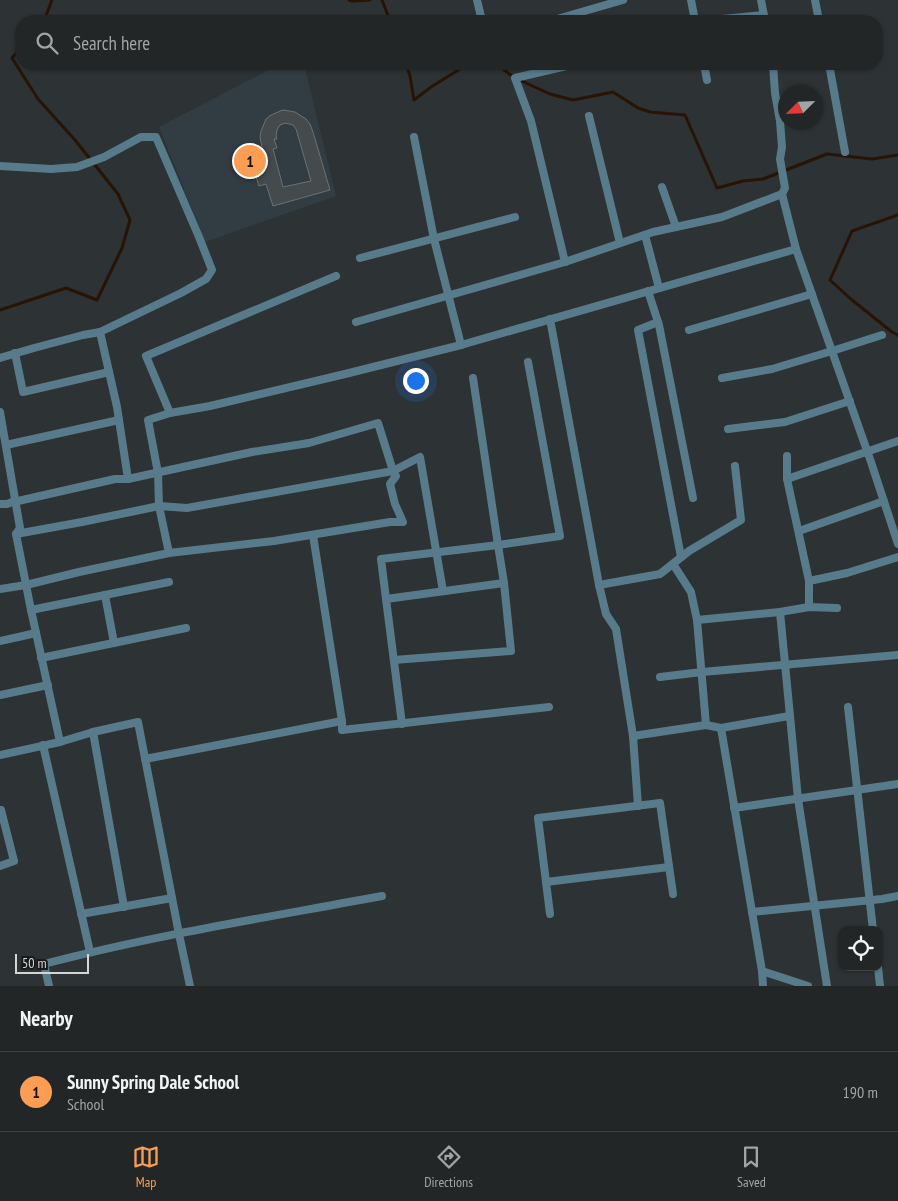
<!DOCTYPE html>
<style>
:root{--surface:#222627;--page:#2e3233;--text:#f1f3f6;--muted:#a2a5a7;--line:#3f4344;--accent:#fc9d54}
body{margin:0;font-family:"PT Sans Narrow",sans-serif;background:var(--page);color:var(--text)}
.controls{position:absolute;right:15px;bottom:15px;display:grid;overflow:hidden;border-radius:10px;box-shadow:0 1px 4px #0004}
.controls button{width:45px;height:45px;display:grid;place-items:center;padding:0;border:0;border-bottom:1px solid var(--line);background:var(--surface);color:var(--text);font:25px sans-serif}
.compass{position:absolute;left:778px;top:85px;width:45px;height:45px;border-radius:50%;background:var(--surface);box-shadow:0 1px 4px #0004;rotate:246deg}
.scale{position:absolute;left:15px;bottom:12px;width:74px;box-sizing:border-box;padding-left:5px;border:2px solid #d3d5d7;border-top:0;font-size:14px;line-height:18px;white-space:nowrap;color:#d3d5d7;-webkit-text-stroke:4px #17191a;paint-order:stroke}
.you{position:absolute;left:415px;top:380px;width:18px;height:18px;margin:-12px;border:4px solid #fff;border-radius:50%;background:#1a73e8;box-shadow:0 0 0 8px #1a73e833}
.badge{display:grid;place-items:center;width:32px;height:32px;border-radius:50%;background:var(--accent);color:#111;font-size:16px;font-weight:700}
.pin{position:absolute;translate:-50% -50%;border:2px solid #fff;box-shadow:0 1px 5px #0006}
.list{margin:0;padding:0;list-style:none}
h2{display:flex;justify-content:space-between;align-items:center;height:65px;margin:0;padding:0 20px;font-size:21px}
h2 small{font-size:16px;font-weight:400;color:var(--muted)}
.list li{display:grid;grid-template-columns:32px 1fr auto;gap:15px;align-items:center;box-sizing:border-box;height:80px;padding:0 20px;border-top:1px solid var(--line)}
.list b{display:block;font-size:19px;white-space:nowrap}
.list p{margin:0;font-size:16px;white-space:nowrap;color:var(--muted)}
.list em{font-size:16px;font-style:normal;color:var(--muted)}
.icon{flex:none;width:28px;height:28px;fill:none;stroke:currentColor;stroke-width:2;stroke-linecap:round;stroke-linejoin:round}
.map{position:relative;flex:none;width:898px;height:986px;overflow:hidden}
.search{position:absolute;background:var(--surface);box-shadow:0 1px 4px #0004;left:15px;right:15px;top:15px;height:55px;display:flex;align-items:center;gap:12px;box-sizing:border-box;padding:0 18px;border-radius:20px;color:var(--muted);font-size:19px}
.sheet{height:145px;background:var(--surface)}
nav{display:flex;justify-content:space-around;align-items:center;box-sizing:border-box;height:70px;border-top:1px solid var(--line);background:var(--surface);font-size:14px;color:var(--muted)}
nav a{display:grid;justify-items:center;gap:2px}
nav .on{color:var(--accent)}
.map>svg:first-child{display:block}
.built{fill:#323d43}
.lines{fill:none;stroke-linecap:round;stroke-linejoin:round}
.stream{stroke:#281405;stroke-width:3}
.building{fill:#454a4c;stroke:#6c7173;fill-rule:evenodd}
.minor{stroke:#587b8b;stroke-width:8}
</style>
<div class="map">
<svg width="898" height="986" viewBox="0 0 898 986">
<rect width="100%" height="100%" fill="#2d3234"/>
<!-- built -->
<polygon class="built" points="280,64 304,64 336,196 205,242 159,127"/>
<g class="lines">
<!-- stream -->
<g class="stream">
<polyline points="349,0 352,1 370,0"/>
<polyline points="382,0 390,21"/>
<polyline points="44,21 52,0"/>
<polyline points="406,64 410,76 414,100 431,87 468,64 478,64"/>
<polyline points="496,64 515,78 550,94 573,100 613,92 638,108 650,112 685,115 717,188 743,181 763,179 827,154 872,159 898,155"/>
<polyline points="898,215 852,231 830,280 852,300 892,332 898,335"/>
<polyline points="0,310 66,288 97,300 122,248 130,220 118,194 75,140 38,99 12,58 21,48"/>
</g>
</g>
<!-- building -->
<path class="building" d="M 283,110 L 295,112 L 306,119 L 310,124 L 313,132 L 330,190 L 273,206 L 266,184 L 259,186 L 254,171 L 262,169 L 256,148 L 262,147 L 260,137 L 261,131 L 266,119 L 271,115 ZM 285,123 L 293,125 L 296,129 L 311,181 L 283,187 L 273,149 L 277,148 L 274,139 L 277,139 L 276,135 L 277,130 L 280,125 Z"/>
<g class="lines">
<!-- minor -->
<g class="minor">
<polyline points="477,0 482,21"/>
<polyline points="691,0 695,21"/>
<polyline points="761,0 765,21"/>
<polyline points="815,0 819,21"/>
<polyline points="550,21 623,0"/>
<polyline points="701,21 764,15"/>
<polyline points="704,64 707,80"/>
<polyline points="829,64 845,152"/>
<polyline points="589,116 620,243"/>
<polyline points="414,137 434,239 461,345"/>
<polyline points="0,166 51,169 77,167 104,157 141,137 156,137 199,237 212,270 206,279 181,293 100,332 83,335 34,348 0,358"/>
<polyline points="662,187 676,227"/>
<polyline points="645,235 659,288"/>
<polyline points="796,249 871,462 898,544"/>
<polyline points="360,258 515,217"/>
<polyline points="565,262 531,121 515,78 575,64"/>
<polyline points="648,291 659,325 693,498"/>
<polyline points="550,319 599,585 606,614 616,629 633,736 638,806"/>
<polyline points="356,322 565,262 653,232 722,217 782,194"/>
<polyline points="658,322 638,330 681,557"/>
<polyline points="689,330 812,294"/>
<polyline points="15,353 23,392 109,372"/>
<polyline points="722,378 772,369 832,351 882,335"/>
<polyline points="0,412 20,528 16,534 31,610 60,742"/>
<polyline points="170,413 146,356 336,276"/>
<polyline points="728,429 785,422 850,401"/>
<polyline points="6,445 119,420"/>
<polyline points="787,456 787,479 809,581 809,607"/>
<polyline points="787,479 898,441"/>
<polyline points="0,504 7,504 15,501 18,501 115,479 128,479 117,407 100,332"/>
<polyline points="799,531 884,501"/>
<polyline points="16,534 82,522 159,506 187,508 393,471 378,423 309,443 252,452 128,479"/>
<polyline points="169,553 274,541 390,522 403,522 395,504 390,484 396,476 393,471 420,457 443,591"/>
<polyline points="673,564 691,592 697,620 706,725"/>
<polyline points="809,581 847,573 898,557"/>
<polyline points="599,585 660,574 689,551 741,520 735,466"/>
<polyline points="0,589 26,585 79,572 169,553 159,506 158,473 148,420 170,413 210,406 345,374 461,345 796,249 782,194 785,188 780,159 782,147 780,121 775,93 773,64"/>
<polyline points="105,595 114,643"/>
<polyline points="386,599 381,559 498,545 473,378"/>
<polyline points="31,610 169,582"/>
<polyline points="780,612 798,799 827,986"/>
<polyline points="697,620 780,612 809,607 837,608"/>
<polyline points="0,641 36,633"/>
<polyline points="41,658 186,628"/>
<polyline points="394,660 511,651 504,583 498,545 560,536 528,362"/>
<polyline points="660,677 702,672 898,655"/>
<polyline points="0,695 48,685"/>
<polyline points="848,707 873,930"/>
<polyline points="342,721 342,730 549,707"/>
<polyline points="402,724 386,599 504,583"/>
<polyline points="721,728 762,971 763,986"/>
<polyline points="93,732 124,907"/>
<polyline points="633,736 706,725 721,728 789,716"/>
<polyline points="43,745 90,952"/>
<polyline points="0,755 60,742 93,732 138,722 179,934 190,986"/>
<polyline points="145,759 342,721 313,535"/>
<polyline points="734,808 898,784"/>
<polyline points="0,866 14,861 1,810"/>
<polyline points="546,882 669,867"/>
<polyline points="752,912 882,899 898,896"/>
<polyline points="81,914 172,898"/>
<polyline points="550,914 538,818 660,803 673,894"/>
<polyline points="878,967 880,986"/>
<polyline points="762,971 808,986"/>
<path d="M 49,986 L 44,964 C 155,935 269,917 382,896"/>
</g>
</g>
</svg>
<div class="controls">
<button><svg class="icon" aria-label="locate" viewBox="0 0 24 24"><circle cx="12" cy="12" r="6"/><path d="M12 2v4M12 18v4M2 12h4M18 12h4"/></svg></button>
</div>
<svg class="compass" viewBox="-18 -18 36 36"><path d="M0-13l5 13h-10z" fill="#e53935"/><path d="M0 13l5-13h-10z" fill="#a2a5a7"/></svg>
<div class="scale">50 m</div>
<div class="you"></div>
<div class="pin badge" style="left:250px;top:161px">1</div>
<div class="search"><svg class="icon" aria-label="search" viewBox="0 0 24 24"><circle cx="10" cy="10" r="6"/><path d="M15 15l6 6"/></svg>Search here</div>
</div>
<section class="sheet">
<h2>Nearby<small></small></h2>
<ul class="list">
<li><span class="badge">1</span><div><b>Sunny Spring Dale School</b><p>School</p></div><em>190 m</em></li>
</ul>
</section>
<nav>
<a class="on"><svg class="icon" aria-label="map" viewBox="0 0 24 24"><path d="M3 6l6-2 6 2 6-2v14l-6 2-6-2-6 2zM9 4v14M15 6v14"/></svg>Map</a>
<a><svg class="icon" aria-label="directions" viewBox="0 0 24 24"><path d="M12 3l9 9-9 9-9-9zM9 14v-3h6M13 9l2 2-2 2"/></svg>Directions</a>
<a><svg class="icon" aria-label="saved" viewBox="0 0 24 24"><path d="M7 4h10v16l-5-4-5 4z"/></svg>Saved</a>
</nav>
